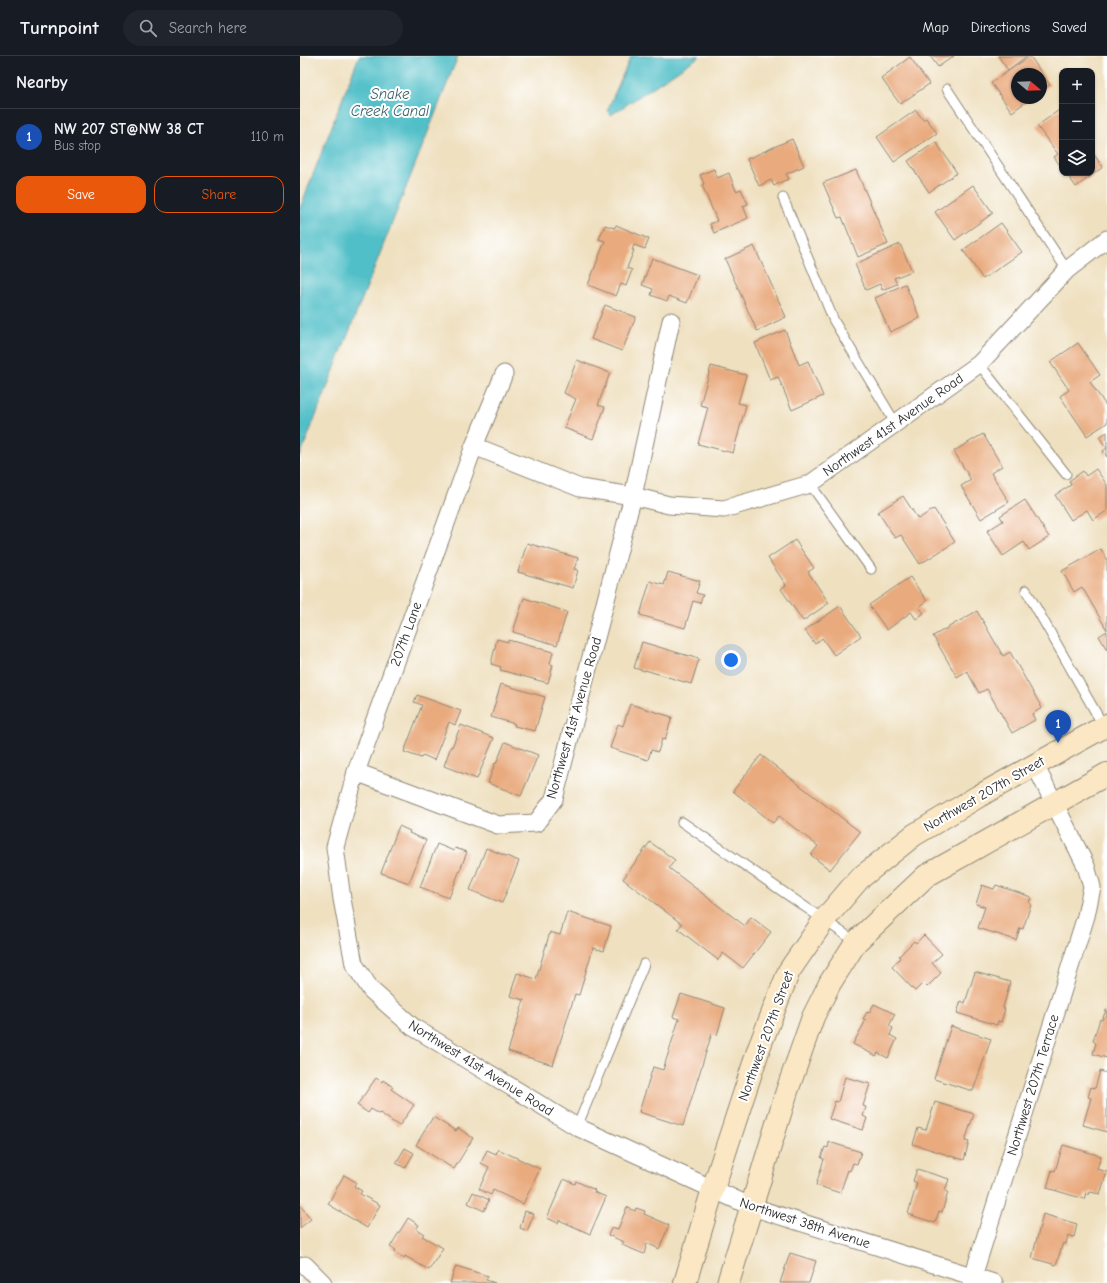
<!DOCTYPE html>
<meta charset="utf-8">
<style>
:root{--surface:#171b24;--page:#20242c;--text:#f1f3f6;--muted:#9ea1a6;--line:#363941;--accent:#ea580c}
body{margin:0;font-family:"Comic Neue",sans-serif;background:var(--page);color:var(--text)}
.controls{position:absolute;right:12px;top:12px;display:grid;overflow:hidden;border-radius:8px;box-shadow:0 1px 3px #0004}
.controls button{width:36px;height:36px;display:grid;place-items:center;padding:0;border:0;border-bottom:1px solid var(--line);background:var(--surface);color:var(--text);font:20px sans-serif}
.compass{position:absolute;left:711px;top:12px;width:36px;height:36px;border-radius:50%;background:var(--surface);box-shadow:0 1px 3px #0004;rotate:109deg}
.you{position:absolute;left:431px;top:604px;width:14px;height:14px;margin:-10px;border:3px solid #fff;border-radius:50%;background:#1a73e8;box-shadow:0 0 0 6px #1a73e833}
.badge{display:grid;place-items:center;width:26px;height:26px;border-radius:50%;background:var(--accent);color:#fff;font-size:13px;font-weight:700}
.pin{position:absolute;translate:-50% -33px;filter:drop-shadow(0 1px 2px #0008)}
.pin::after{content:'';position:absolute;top:21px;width:14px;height:12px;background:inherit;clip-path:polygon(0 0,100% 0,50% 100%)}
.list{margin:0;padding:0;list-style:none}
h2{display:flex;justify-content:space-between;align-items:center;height:52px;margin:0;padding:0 16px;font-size:17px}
h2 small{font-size:13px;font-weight:400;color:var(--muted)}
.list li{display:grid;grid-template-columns:26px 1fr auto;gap:12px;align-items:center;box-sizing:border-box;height:56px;padding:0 16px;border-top:1px solid var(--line)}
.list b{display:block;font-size:15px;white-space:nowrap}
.list p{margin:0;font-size:13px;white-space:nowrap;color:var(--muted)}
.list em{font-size:13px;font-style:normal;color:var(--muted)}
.actions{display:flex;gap:8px;padding:12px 16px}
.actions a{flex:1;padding:9px 0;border:1px solid var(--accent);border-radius:12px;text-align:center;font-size:14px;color:var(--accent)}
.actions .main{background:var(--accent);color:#fff}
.icon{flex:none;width:22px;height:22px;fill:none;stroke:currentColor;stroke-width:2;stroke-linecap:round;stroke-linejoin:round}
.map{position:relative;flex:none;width:807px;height:1227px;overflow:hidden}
header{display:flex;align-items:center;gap:24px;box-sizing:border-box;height:56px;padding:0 20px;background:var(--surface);border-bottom:1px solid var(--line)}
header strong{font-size:19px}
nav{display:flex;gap:22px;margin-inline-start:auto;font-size:14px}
.search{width:280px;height:36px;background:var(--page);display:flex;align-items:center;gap:10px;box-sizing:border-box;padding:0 14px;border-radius:22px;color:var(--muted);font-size:15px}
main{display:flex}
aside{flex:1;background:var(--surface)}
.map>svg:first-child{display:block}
.water{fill:#51bfc8;stroke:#3e757a}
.building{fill:#e9aa7e}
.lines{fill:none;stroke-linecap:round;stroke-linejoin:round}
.lane-casing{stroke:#8d8676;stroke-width:11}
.street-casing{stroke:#8d8676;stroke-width:19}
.secondary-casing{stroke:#8d8676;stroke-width:24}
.lane{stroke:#fff;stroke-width:9}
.street{stroke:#fff;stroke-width:17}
.secondary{stroke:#fbe7c3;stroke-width:22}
.labels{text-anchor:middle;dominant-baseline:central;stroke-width:4;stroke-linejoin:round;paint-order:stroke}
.street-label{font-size:14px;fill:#2b2b2b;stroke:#fff}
.water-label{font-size:15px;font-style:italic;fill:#385f62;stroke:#fff}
</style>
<header>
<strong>Turnpoint</strong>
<div class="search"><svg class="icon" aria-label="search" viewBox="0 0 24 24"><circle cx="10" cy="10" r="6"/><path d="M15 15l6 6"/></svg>Search here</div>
<nav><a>Map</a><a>Directions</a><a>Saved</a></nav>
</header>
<main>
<aside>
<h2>Nearby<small></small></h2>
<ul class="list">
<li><span class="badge" style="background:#1a4fb4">1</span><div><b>NW 207 ST@NW 38 CT</b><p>Bus stop</p></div><em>110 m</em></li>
</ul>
<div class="actions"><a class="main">Save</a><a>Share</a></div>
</aside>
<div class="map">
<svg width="807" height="1227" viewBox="0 0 807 1227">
<rect width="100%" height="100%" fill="#fff"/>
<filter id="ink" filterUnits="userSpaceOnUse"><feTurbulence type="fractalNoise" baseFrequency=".025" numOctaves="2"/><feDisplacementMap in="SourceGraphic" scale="8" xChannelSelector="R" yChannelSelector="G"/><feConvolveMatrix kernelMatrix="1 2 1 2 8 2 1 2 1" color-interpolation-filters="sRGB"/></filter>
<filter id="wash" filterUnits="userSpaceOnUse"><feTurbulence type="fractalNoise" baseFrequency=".012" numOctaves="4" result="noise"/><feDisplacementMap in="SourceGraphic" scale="16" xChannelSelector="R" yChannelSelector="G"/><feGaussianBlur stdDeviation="0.9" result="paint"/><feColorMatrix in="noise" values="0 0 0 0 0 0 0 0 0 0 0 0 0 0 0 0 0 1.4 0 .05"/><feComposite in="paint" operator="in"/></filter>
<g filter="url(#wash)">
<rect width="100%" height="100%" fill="#efe0c0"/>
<!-- water -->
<g class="water">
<polygon points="59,0 158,0 0,400 0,152"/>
<polygon points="331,0 400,0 311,59 307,55"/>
</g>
<g id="blocks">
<!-- building -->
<g class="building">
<polygon points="630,0 654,0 638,11"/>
<polygon points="698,0 727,0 708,14"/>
<polygon points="730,0 750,29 741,35 741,18 717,18 717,42 731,42 712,56 691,27"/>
<polygon points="610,1 629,28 600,48 581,22"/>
<polygon points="762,52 762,112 754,101 758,98 737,70"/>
<polygon points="616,54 623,64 626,62 637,77 594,106 577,81"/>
<polygon points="492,83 504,110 486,118 489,123 481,126 474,130 471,124 459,130 447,103"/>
<polygon points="636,86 657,117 629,136 608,105"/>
<polygon points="792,96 803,111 776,131 766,117 792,117"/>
<polygon points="414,113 417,122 429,117 436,135 441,133 448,148 443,150 448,162 414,177 410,168 417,165 402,129 404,128 400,119"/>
<polygon points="556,114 588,188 558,201 542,161 538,162 523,127"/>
<polygon points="673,129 693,157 655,184 635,156"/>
<polygon points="701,167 722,196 683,223 663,194"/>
<polygon points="305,169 314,172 316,169 349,183 345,193 334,189 332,194 334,194 327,212 332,214 326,230 321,228 316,240 288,229 305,185 299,183"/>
<polygon points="600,188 612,215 594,222 597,228 582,234 580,228 566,234 555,208"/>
<polygon points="454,190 486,261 457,275 425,203"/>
<polygon points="352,202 398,219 387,247 369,240 367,245 351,239 353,233 342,229"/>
<polygon points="605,228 620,262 590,276 575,242"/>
<polygon points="305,249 336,261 322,295 291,283"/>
<polygon points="485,274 499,309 508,305 523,340 492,354 478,321 470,324 455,287"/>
<polygon points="778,287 800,319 790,326 807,351 807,367 787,380 760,340 769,334 750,306"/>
<polygon points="277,304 310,317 298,349 305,351 293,383 264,372 276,343 264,337"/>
<polygon points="411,310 446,319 438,347 446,349 433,397 398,388 408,351 400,349"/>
<polygon points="807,376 807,401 803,395 807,392 799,381"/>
<polygon points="683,378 702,410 691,417 709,446 681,463 661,430 671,424 654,395"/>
<polygon points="796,413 807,429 807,455 793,464 787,454 771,464 755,439 771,429 769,425 783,415 786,420"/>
<polygon points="603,440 618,463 634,453 655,486 620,508 601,479 595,482 578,456"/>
<polygon points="725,444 749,481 729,494 724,486 703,500 687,475 703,465 700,460"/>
<polygon points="495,484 514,512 508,516 529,547 503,565 481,533 486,529 468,502"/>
<polygon points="227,487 278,502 274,513 278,514 273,532 218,516"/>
<polygon points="801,493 807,504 807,574 782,531 774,536 762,515"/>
<polygon points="368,516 400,525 396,537 403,539 400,547 393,545 385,572 340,559 350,525 364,529"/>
<polygon points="610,521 627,545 619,551 624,557 616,563 611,556 587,574 569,549"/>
<polygon points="224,542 267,556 257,589 213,576"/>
<polygon points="540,550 561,580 534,599 522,582 515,588 505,574"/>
<polygon points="677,555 703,600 710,596 742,652 732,658 735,664 712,677 687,633 679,637 667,615 657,621 633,580"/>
<polygon points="807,575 807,594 799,580"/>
<polygon points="197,583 208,586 208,584 253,596 250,608 253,609 248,627 200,614 201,611 191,608"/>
<polygon points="342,586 399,603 391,628 345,614 345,615 334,612"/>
<polygon points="201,628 245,641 235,675 214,670 215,668 191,661"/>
<polygon points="117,639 161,655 155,669 149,666 134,704 123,699 121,702 104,696 122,649 114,646"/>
<polygon points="330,648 372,661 365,684 362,683 358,696 351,694 348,704 310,692 318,668 323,670"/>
<polygon points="161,669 194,682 177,723 144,710 151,690 152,691"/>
<polygon points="205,686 238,699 221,740 188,727 195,707 196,708"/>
<polygon points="461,699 560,776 530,814 511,799 518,790 479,760 473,767 433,735"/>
<polygon points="99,770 110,775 109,777 126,784 109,827 81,817"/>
<polygon points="350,786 375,804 369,812 445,870 451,861 471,876 443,912 423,897 418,904 378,873 382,868 323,823"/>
<polygon points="137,788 154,795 155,792 167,796 149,842 120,831"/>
<polygon points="186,792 219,805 202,847 170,834"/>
<polygon points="682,829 694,833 696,829 731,841 729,847 731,848 723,873 720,872 716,884 678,872 685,851 676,848"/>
<polygon points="267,856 311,870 304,895 293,892 279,939 275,938 253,1009 208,995 224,944 210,940 217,917 236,923 250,876 260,879"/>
<polygon points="624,879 642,898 632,907 641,917 627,931 623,927 615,935 592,911 600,902 599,900 614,885 616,887"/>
<polygon points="675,916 710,926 703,952 705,953 701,966 698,965 697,969 657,957 661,945 665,947"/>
<polygon points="381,938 425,952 417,979 412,977 383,1070 339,1056 353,1011 363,1014 379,963 373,961"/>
<polygon points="574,948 595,958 589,970 593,972 590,979 597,983 588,1002 578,997 576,1000 553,988 566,964 563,963 567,956 569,957"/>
<polygon points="806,954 807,954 807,1002 793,998 796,987 793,985 800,963 802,964"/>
<polygon points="651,970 691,983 673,1035 634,1023"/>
<polygon points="800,1015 807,1017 807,1076 783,1069 791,1042 788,1041 791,1031 795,1032"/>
<polygon points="545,1021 570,1028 563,1050 566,1051 563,1060 567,1062 563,1074 529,1063 535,1045 538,1046"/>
<polygon points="76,1022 82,1026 83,1024 93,1031 91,1033 114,1049 99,1070 80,1057 79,1058 71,1053 68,1057 57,1049"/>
<polygon points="635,1046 674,1058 665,1085 669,1086 664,1104 613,1088 618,1072 626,1074"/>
<polygon points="133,1061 156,1075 158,1072 173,1082 154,1113 116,1089"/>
<polygon points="529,1086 561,1096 557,1108 553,1107 550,1115 548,1114 540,1137 516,1129 524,1103 521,1102 525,1091 528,1092"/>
<polygon points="763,1089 801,1100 797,1113 807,1116 800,1138 790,1136 789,1139 786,1137 784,1143 747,1132 752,1114 755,1115"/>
<polygon points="105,1092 114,1097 105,1112 96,1107"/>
<polygon points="198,1093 240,1113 223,1148 193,1134 191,1139 179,1133 189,1111 181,1107 187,1094 196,1098"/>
<polygon points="617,1113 649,1123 645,1135 648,1136 642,1156 639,1155 635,1167 608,1158 617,1127 613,1125"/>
<polygon points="44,1119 56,1126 54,1130 62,1135 60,1138 80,1149 67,1172 28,1148"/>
<polygon points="264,1123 275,1128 276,1125 295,1134 294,1136 306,1141 290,1178 259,1164 258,1167 247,1162"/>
<polygon points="173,1136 189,1144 184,1155 168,1147"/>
<polygon points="0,1149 11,1163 0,1172"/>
<polygon points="327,1151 335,1155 336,1152 345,1155 344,1158 369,1169 359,1193 347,1187 344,1198 322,1189 324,1186 308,1179 312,1171 318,1173"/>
<polygon points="225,1155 234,1158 227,1175 220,1172"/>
<polygon points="743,1158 777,1168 774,1181 768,1179 766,1188 763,1187 756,1209 732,1202"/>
<polygon points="108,1162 119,1169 116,1173 124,1178 122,1180 143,1192 129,1214 105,1200 104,1202 94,1196 96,1194 90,1191"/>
<polygon points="490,1197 516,1205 509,1227 480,1227"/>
<polygon points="156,1210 188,1220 186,1224 195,1227 150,1227"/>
</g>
</g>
</g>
<g filter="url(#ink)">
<use href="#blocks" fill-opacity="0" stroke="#8d8676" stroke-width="1"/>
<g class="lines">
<defs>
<g id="lane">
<polyline points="647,33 767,214"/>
<polyline points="483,142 534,265 596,368"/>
<polyline points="679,308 766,418"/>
<polyline points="510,428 571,513"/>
<polyline points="726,534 804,671"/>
<polyline points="382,766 556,886"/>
<polyline points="277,1071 344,908"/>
</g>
<g id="street">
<polyline points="204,318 174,390 56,716 35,791 42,843 54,908 71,934 113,971 277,1071 452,1151 694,1227"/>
<polyline points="174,390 280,432 333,440 369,449 424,453 510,428 679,308 767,214 807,183"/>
<polyline points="56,716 198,769 236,767 254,743 333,440 371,265"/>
<polyline points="5,1209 23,1227"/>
<polyline points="671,1227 786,860 792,831 786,810 735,709"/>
</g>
<g id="secondary">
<polyline points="385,1227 413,1133 459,992 489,915 524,864 559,823 614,779 679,740 807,669"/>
<polyline points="428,1227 487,1035 513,961 530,927 556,886 626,820 807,718"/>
</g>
</defs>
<!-- lane casing -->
<use href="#lane" class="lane-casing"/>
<!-- street casing -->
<use href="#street" class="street-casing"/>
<!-- secondary casing -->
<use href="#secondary" class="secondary-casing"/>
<!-- lane -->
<use href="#lane" class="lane"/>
<!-- street -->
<use href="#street" class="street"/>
<!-- secondary -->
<use href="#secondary" class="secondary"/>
</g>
</g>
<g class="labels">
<!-- street labels -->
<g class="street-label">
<text transform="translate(593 369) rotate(-35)">Northwest 41st Avenue Road</text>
<text transform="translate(106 578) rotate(-70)">207th Lane</text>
<text transform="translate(274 662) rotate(-74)">Northwest 41st Avenue Road</text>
<text transform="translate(684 738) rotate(-30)">Northwest 207th Street</text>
<text transform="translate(466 980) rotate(-70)">Northwest 207th Street</text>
<text transform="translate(181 1012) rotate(32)">Northwest 41st Avenue Road</text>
<text transform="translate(733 1029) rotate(-73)">Northwest 207th Terrace</text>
<text transform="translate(505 1167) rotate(18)">Northwest 38th Avenue</text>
</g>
<!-- water labels -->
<g class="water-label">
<text x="90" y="38">Snake<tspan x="90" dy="17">Creek Canal</tspan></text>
</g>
</g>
</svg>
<div class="controls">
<button>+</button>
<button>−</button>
<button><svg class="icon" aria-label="layers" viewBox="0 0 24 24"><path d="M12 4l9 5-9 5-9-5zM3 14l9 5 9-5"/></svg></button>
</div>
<svg class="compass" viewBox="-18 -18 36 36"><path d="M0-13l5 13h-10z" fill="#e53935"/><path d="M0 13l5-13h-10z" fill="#9ea1a6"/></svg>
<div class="you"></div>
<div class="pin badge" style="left:758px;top:687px;background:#1a4fb4">1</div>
</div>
</main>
